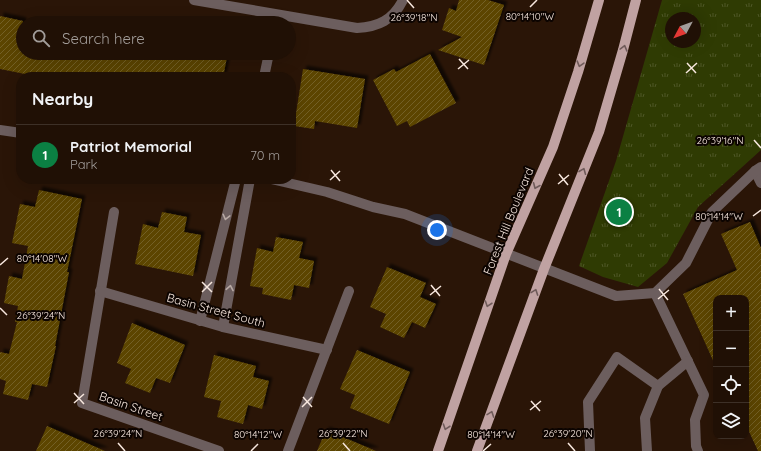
<!DOCTYPE html>
<meta charset="utf-8">
<style>
:root{--surface:#201005;--page:#28190f;--text:#f1f3f6;--muted:#a29d9a;--line:#3d3027;--accent:#0b8043}
body{margin:0;font-family:Quicksand,sans-serif;background:var(--page);color:var(--text)}
.controls{position:absolute;right:12px;bottom:12px;display:grid;overflow:hidden;border-radius:8px;box-shadow:0 4px 16px #0002}
.controls button{width:36px;height:36px;display:grid;place-items:center;padding:0;border:0;border-bottom:1px solid var(--line);background:var(--surface);color:var(--text);font:20px sans-serif}
.compass{position:absolute;left:665px;top:12px;width:36px;height:36px;border-radius:50%;background:var(--surface);box-shadow:0 4px 16px #0002;rotate:229deg}
.you{position:absolute;left:437px;top:230px;width:14px;height:14px;margin:-10px;border:3px solid #fff;border-radius:50%;background:#1a73e8;box-shadow:0 0 0 6px #1a73e833}
.badge{display:grid;place-items:center;width:26px;height:26px;border-radius:50%;background:var(--accent);color:#fff;font-size:13px;font-weight:700}
.pin{position:absolute;translate:-50% -50%;border:2px solid #fff;box-shadow:0 1px 4px #0006}
.list{margin:0;padding:0;list-style:none}
h2{display:flex;justify-content:space-between;align-items:center;height:52px;margin:0;padding:0 16px;font-size:17px}
h2 small{font-size:13px;font-weight:400;color:var(--muted)}
.list li{display:grid;grid-template-columns:26px 1fr auto;gap:12px;align-items:center;box-sizing:border-box;height:60px;padding:0 16px;border-top:1px solid var(--line)}
.list b{display:block;font-size:15px;white-space:nowrap}
.list p{margin:0;font-size:13px;white-space:nowrap;color:var(--muted)}
.list em{font-size:13px;font-style:normal;color:var(--muted)}
.icon{flex:none;width:22px;height:22px;fill:none;stroke:currentColor;stroke-width:2;stroke-linecap:round;stroke-linejoin:round}
.map{position:relative;flex:none;width:761px;height:451px;overflow:hidden}
.search{position:absolute;background:var(--surface);box-shadow:0 4px 16px #0002;left:16px;top:16px;width:280px;height:44px;display:flex;align-items:center;gap:10px;box-sizing:border-box;padding:0 14px;border-radius:22px;color:var(--muted);font-size:15px}
.panel{position:absolute;background:var(--surface);box-shadow:0 4px 16px #0002;left:16px;top:72px;width:280px;height:112px;border-radius:16px}
.map>svg:first-child{display:block}
.park{fill:url(#park-tufts);fill-rule:evenodd}
.building{fill:url(#building-hatch);filter:url(#shadow)}
.lines{fill:none;stroke-linecap:round;stroke-linejoin:round}
.minor{stroke:#6c5e5e;stroke-width:10}
.major{stroke:#c0a2a2;stroke-width:10}
.oneway{stroke:#6f5b5a}
.oneway2{stroke:#b8a9a4}
.ticks{fill:none;stroke:#f7e7de;stroke-width:1.5}
.labels{text-anchor:middle;dominant-baseline:central;stroke-width:4;stroke-linejoin:round;paint-order:stroke}
.street-label{font-size:12px;fill:#f7e7de;stroke:#0c0401}
.ticks-label{font-size:10px;text-anchor:middle;fill:#f7e7de;stroke:#0c0401;stroke-width:4;stroke-linejoin:round;paint-order:stroke}
</style>
<div class="map">
<svg width="761" height="451" viewBox="0 0 761 451">
<defs>
<pattern id="park-tufts" width="24" height="20" patternUnits="userSpaceOnUse"><rect width="24" height="20" fill="#2f3b03"/><path d="M3 7l-1-3M5 7V3M7 7l1-3M15 17l-1-3M17 17v-4M19 17l1-3" fill="none" stroke="#4e5727"/></pattern>
<pattern id="building-hatch" width="6" height="6" patternUnits="userSpaceOnUse"><rect width="6" height="6" fill="#5b4502"/><path d="M-1 1l2-2M0 6l6-6M5 7l2-2" fill="none" stroke="#736026"/></pattern>
<filter id="shadow"><feDropShadow dx="3.5" dy="-3.5" stdDeviation="1" flood-color="#0009"/></filter>
</defs>
<rect width="100%" height="100%" fill="#2a1507"/>
<!-- park -->
<path class="park" d="M 662,0 L 761,0 L 761,150 L 698,207 L 667,263 L 638,287 L 603,277 L 579,266 L 616,161 ZM 671,18 L 695,18 L 695,42 L 671,42 Z"/>
<!-- building -->
<g class="building">
<polygon points="459,0 488,0 504,5 484,65 438,50 462,37 442,30 449,8 456,11"/>
<polygon points="0,16 23,21 23,53 207,53 227,57 223,77 40,77 0,69"/>
<polygon points="430,54 456,103 410,127 407,121 397,126 373,80 394,69 396,72"/>
<polygon points="303,69 365,79 357,128 315,121 314,129 294,126"/>
<polygon points="39,190 82,199 67,272 69,272 55,346 56,346 47,387 32,384 28,400 3,394 6,381 0,379 0,352 9,354 17,322 15,322 18,306 4,303 9,276 22,279 28,246 12,243 20,204 35,207"/>
<polygon points="162,212 187,217 184,232 201,235 193,276 135,264 143,224 158,228"/>
<polygon points="750,222 761,248 761,451 758,451 746,425 746,298 716,298 716,367 683,294 737,270 721,234"/>
<polygon points="276,237 303,242 299,258 314,261 309,288 294,285 291,300 262,294 263,288 250,286 257,248 273,252"/>
<polygon points="387,267 426,283 420,297 436,304 425,328 412,322 404,338 380,327 386,314 370,307"/>
<polygon points="132,323 185,345 170,383 156,378 150,393 125,383 131,369 117,363"/>
<polygon points="357,350 410,372 389,424 350,408 355,395 340,389"/>
<polygon points="214,355 256,366 253,377 269,381 262,409 248,405 243,424 217,417 221,401 204,397"/>
<polygon points="47,426 105,451 36,451"/>
<polygon points="326,430 376,451 317,451"/>
</g>
<g class="lines">
<!-- minor -->
<g class="minor">
<path d="M 194,0 L 357,28 C 378,27 393,20 403,0"/>
<polyline points="264,77 269,53"/>
<polyline points="0,130 21,133"/>
<polyline points="755,171 761,183"/>
<polyline points="271,179 327,192 373,207 405,214 616,296 655,293 686,263 712,212 755,171 761,167"/>
<polyline points="114,212 82,403 219,451"/>
<polyline points="100,291 223,327 327,350"/>
<polyline points="655,293 704,395 695,420 696,446 698,451"/>
<polyline points="200,321 236,179"/>
<polyline points="223,327 250,179"/>
<polyline points="288,451 349,291"/>
<polyline points="590,451 588,402 617,357 658,386"/>
<polyline points="647,451 645,418 658,386 688,361"/>
</g>
<!-- major -->
<g class="major">
<polyline points="438,451 506,254 553,147 578,72 599,0"/>
<polyline points="477,451 544,269 599,132 623,50 636,0"/>
</g>
</g>
<!-- one-way arrows -->
<defs><path id="oneway-chevron" d="M-2-3.5L2.5 0L-2 3.5" fill="none" stroke-width="1.6" stroke-linecap="round" stroke-linejoin="round"/></defs>
<g class="oneway">
<use href="#oneway-chevron" transform="translate(624 48) rotate(-75)"/>
<use href="#oneway-chevron" transform="translate(580 64) rotate(106)"/>
<use href="#oneway-chevron" transform="translate(583 171) rotate(-68)"/>
<use href="#oneway-chevron" transform="translate(536 186) rotate(113)"/>
<use href="#oneway-chevron" transform="translate(535 292) rotate(-70)"/>
<use href="#oneway-chevron" transform="translate(488 304) rotate(109)"/>
<use href="#oneway-chevron" transform="translate(491 414) rotate(-70)"/>
<use href="#oneway-chevron" transform="translate(446 427) rotate(109)"/>
</g>
<g class="oneway2">
<use href="#oneway-chevron" transform="translate(226 217) rotate(104)"/>
<use href="#oneway-chevron" transform="translate(230 288) rotate(-79)"/>
</g>
<!-- ticks -->
<path class="ticks" d="M 407,0 L 414,8M 530,7 L 537,0M 459,59 L 468,69M 687,63 L 696,73M 458,69 L 469,60M 686,73 L 697,63M 754,140 L 761,148M 331,170 L 340,181M 559,174 L 568,185M 330,180 L 340,171M 558,184 L 569,175M 753,216 L 761,210M 0,265 L 8,258M 202,282 L 212,292M 431,285 L 440,296M 659,289 L 668,300M 202,292 L 212,282M 430,295 L 441,286M 658,299 L 669,290M 0,308 L 7,315M 74,393 L 84,404M 303,397 L 312,407M 531,401 L 540,411M 74,403 L 84,394M 302,407 L 312,397M 530,410 L 541,401M 118,443 L 125,451M 343,443 L 350,451M 568,443 L 575,451M 251,451 L 258,444M 483,451 L 491,444"/>
<g class="labels">
<!-- street labels -->
<g class="street-label">
<text transform="translate(508 221) rotate(-68)">Forest Hill Boulevard</text>
<text transform="translate(216 310) rotate(15)">Basin Street South</text>
<text transform="translate(131 406) rotate(19)">Basin Street</text>
</g>
</g>
<g class="ticks-label">
<text x="530" y="20">80°14'10"W</text>
<text x="414" y="21">26°39'18"N</text>
<text x="720" y="144">26°39'16"N</text>
<text x="719" y="220">80°14'14"W</text>
<text x="42" y="262">80°14'08"W</text>
<text x="41" y="319">26°39'24"N</text>
<text x="118" y="437">26°39'24"N</text>
<text x="343" y="437">26°39'22"N</text>
<text x="568" y="437">26°39'20"N</text>
<text x="258" y="438">80°14'12"W</text>
<text x="491" y="438">80°14'14"W</text>
</g>
</svg>
<div class="controls">
<button>+</button>
<button>−</button>
<button><svg class="icon" aria-label="locate" viewBox="0 0 24 24"><circle cx="12" cy="12" r="6"/><path d="M12 2v4M12 18v4M2 12h4M18 12h4"/></svg></button>
<button><svg class="icon" aria-label="layers" viewBox="0 0 24 24"><path d="M12 4l9 5-9 5-9-5zM3 14l9 5 9-5"/></svg></button>
</div>
<svg class="compass" viewBox="-18 -18 36 36"><path d="M0-13l5 13h-10z" fill="#e53935"/><path d="M0 13l5-13h-10z" fill="#a29d9a"/></svg>
<div class="you"></div>
<div class="pin badge" style="left:619px;top:212px">1</div>
<div class="search"><svg class="icon" aria-label="search" viewBox="0 0 24 24"><circle cx="10" cy="10" r="6"/><path d="M15 15l6 6"/></svg>Search here</div>
<section class="panel">
<h2>Nearby<small></small></h2>
<ul class="list">
<li><span class="badge">1</span><div><b>Patriot Memorial</b><p>Park</p></div><em>70 m</em></li>
</ul>
</section>
</div>
